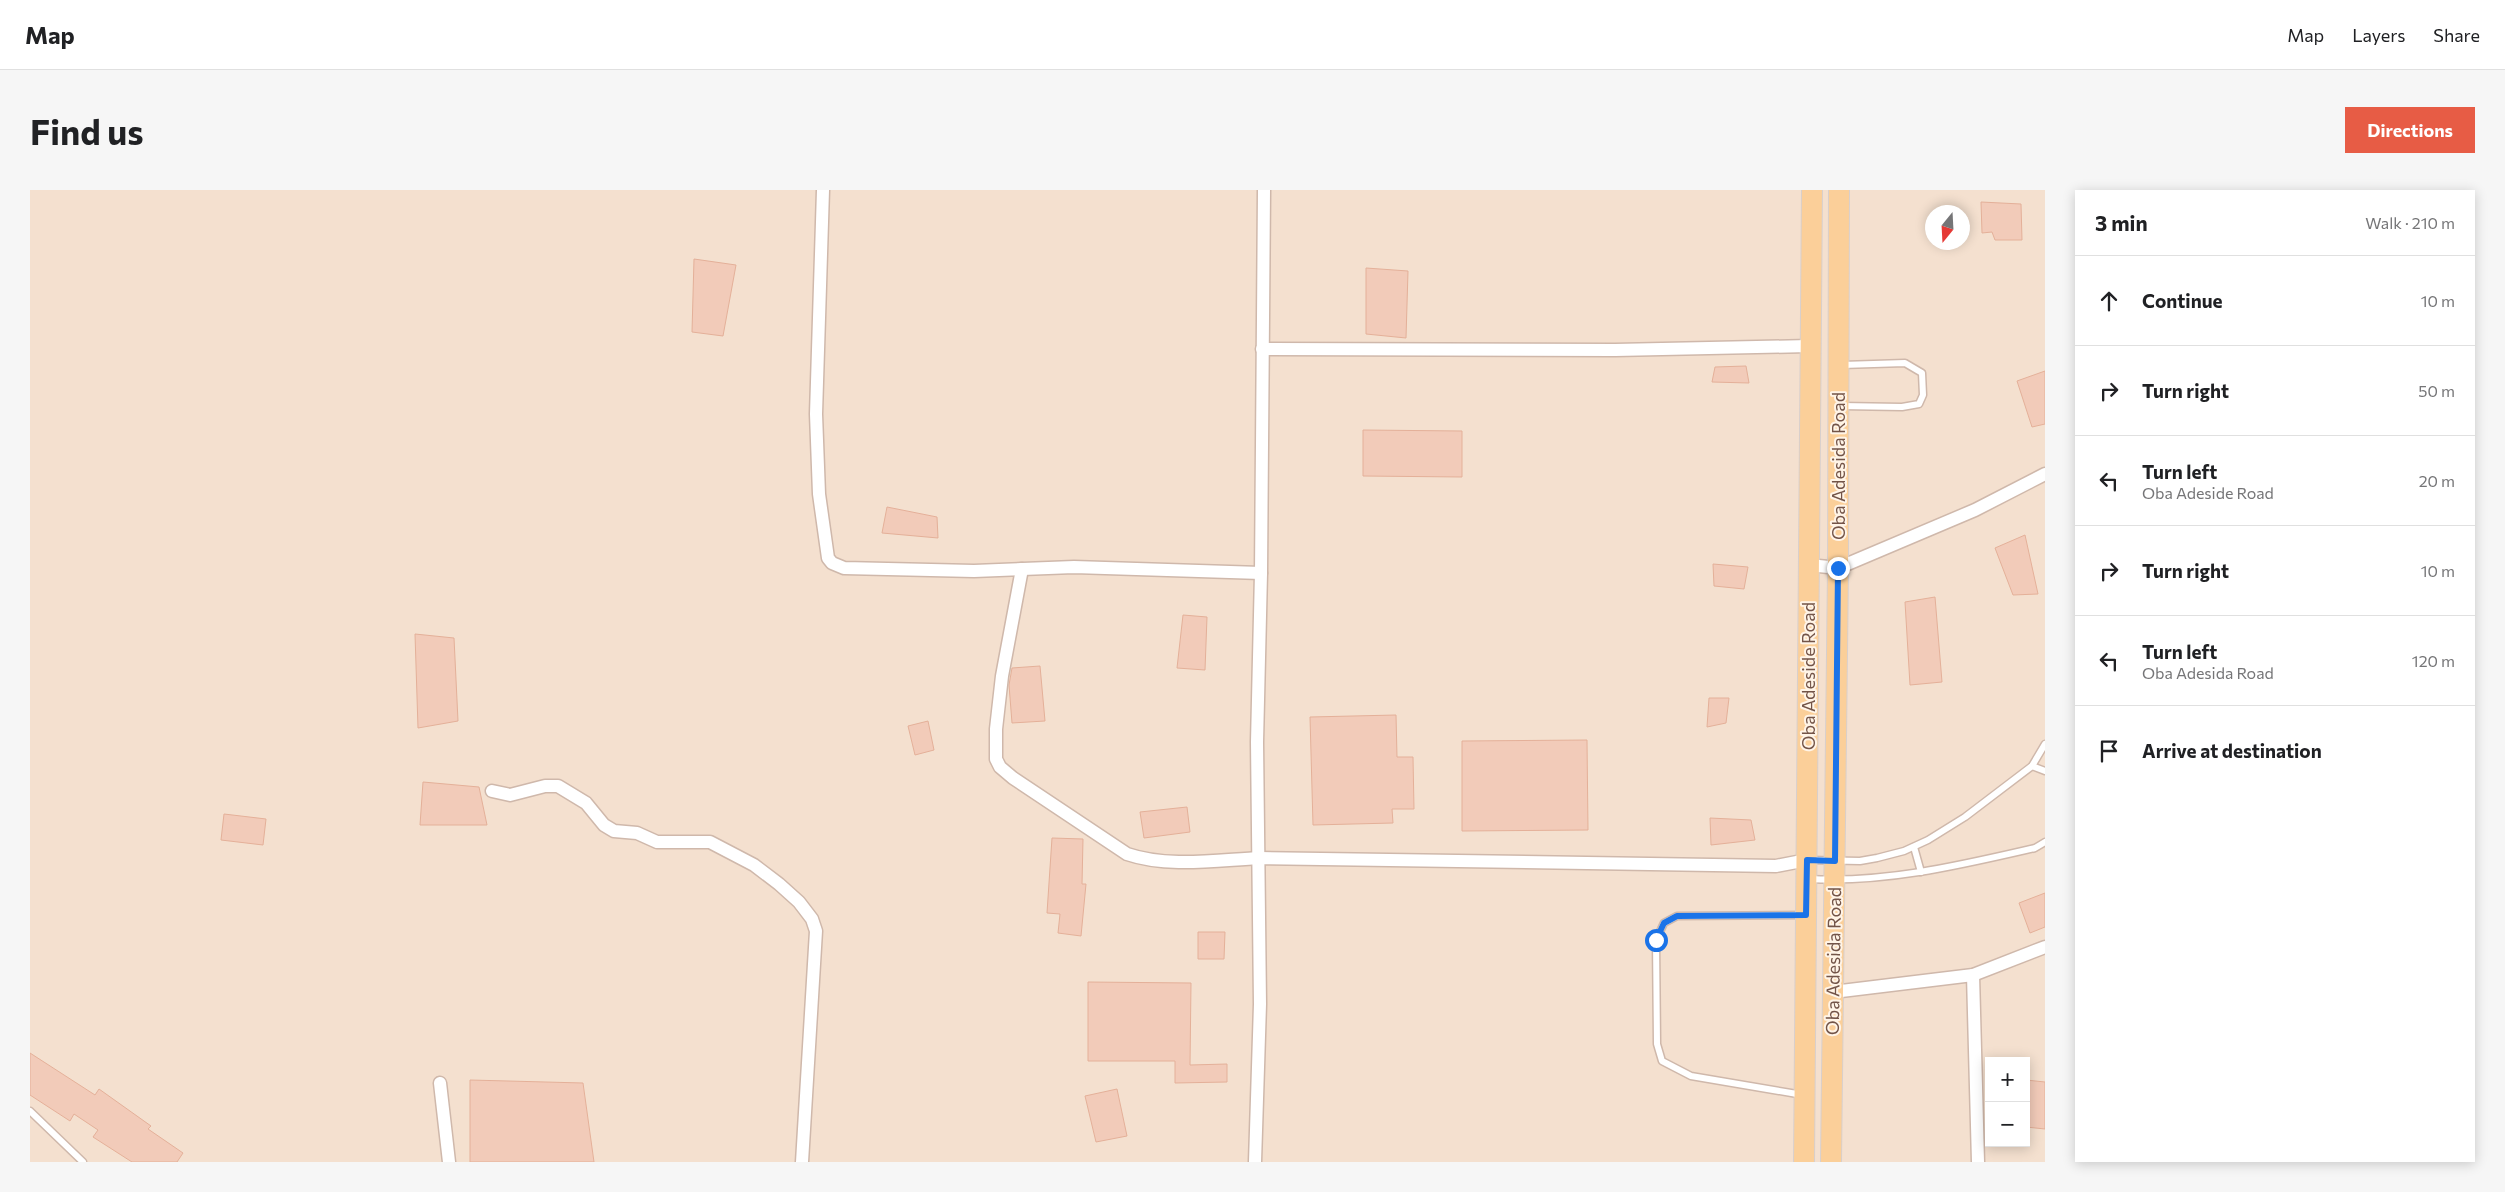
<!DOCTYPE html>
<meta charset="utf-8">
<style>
:root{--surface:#fff;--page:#f6f6f6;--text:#202124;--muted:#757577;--line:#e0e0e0;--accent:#e75c45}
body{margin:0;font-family:Commissioner,sans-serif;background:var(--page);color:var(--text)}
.controls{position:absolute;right:15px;bottom:15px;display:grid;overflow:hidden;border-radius:0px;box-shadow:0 2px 12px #0003}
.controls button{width:45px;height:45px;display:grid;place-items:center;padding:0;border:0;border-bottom:1px solid var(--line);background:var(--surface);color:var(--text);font:25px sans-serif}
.compass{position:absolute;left:1895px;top:15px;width:45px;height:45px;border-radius:50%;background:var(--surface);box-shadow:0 2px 12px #0003;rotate:198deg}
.stop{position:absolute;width:15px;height:15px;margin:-11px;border:4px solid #1a73e8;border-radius:50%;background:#fff}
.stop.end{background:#1a73e8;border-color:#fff;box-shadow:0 1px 5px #0008}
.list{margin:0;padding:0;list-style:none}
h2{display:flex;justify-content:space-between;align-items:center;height:65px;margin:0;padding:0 20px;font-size:21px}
h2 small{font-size:16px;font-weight:400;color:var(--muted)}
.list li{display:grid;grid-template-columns:32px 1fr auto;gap:15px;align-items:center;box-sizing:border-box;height:90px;padding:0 20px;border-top:1px solid var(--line)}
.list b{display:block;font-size:19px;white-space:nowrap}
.list p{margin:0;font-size:16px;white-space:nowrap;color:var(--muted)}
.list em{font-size:16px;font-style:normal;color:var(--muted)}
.icon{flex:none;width:28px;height:28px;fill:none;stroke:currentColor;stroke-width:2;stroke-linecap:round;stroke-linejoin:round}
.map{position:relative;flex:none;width:2015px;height:972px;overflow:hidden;border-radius:0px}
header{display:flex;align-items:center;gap:30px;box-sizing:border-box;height:70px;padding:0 25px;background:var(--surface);border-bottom:1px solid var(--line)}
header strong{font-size:24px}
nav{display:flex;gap:28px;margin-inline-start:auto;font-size:18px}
.intro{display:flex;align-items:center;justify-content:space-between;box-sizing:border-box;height:120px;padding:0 30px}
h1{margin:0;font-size:35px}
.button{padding:12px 22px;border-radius:0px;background:var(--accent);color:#fff;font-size:18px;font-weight:700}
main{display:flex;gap:30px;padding:0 30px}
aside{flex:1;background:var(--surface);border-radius:0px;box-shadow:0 2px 12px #0003}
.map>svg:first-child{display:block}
.residential{fill:#f4e0cf;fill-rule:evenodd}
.building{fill:#f2cbb9;stroke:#e4b099}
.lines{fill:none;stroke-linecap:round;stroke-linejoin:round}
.service-casing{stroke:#cfb8ab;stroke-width:9}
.minor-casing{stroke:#cfb8ab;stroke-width:15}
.primary-casing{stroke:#d8cfcc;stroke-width:22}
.service{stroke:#fff;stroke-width:6}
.minor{stroke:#fff;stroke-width:12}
.primary{stroke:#fbcf99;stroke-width:20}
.route{stroke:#1a73e8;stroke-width:6}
.labels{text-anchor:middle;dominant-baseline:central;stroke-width:4;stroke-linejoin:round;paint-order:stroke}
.street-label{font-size:18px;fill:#735448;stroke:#fff4e7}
</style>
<header>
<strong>Map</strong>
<nav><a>Map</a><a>Layers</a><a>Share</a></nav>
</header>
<div class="intro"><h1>Find us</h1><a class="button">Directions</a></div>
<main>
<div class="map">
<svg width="2015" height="972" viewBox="0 0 2015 972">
<rect width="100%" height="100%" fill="#fcefe1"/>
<!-- residential -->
<path class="residential" d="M 0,0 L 2015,0 L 2015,972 L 0,972 ZM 1902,22 L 1932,22 L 1932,52 L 1902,52 ZM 1959,871 L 1996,871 L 1996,953 L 1959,953 Z"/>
<!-- building -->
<g class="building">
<polygon points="1951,12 1991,14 1992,50 1965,50 1962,42 1952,43"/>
<polygon points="664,69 706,75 693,146 662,142"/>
<polygon points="1336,78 1378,81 1376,148 1336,144"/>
<polygon points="1716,176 1719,193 1682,192 1685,177"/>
<polygon points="2015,181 2015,234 2002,237 1987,191"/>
<polygon points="1333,240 1432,241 1432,287 1333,286"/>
<polygon points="857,317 907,327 908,348 852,343"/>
<polygon points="1995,345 2008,404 1983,405 1965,358"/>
<polygon points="1683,374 1718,377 1714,399 1684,396"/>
<polygon points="1905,407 1912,492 1880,495 1875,412"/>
<polygon points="1153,425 1177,427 1175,480 1147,478"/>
<polygon points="385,444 424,448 428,531 388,538"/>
<polygon points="1010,476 1015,531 982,533 979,495 982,478"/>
<polygon points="1679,508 1699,508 1696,533 1677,537"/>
<polygon points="1366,525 1367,567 1383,567 1384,619 1362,619 1363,633 1283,635 1280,527"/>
<polygon points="898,531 904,560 885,565 878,536"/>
<polygon points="1557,550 1558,640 1432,641 1432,551"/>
<polygon points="393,592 449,597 457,635 390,635"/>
<polygon points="1157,617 1160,642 1114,648 1110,622"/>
<polygon points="194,624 236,629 233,655 191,650"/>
<polygon points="1680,628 1721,630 1725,650 1681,655"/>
<polygon points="1022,648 1053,649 1052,694 1056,694 1051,746 1028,743 1030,724 1017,723"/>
<polygon points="2015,703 2015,737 2000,743 1989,713"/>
<polygon points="1168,742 1195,742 1194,769 1168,769"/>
<polygon points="1058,792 1161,793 1160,875 1197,874 1197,892 1145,893 1145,871 1058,871"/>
<polygon points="0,863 65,905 69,899 121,936 118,939 153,963 147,972 102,972 63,947 68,940 44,924 40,931 0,905"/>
<polygon points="440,890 553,893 564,972 440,972"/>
<polygon points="1996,890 2015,892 2015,939 1996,937"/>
<polygon points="1087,899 1097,946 1066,952 1055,906"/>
</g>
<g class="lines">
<defs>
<g id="service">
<polyline points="1811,216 1872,217 1889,214 1893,205 1892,183 1875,173 1812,175"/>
<polyline points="2002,576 2015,581"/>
<polyline points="1884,657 1891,682"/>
<polyline points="1779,670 1830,671 1847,668 1874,661 1898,650 1935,627 2002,576 2015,554"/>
<path d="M 1780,689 C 1857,693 1931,675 2005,658 L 2015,652"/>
<polyline points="1773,905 1661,886 1632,871 1627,854 1626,750 1634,733 1647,726 1773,725"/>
<polyline points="0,921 53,972"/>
</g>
<g id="minor">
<polyline points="793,0 786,224 789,304 798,368 802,373 814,378 944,381 1044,377 1231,383"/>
<polyline points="1232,159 1585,160 1779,156"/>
<polyline points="1779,375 1808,378 1945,320 2015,284"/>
<path d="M 992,379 L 972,486 L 966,539 L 966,569 L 970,577 L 983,588 L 1097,664 C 1138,678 1187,670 1230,668 L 1746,676 L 1777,670"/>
<polyline points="462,601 480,605 515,596 528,596 556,613 574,635 584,641 607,643 627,652 680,652 724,675 749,694 769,712 782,729 786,741 772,972"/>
<polyline points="1943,785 1948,972"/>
<polyline points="1803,802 1943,785 2015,757"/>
<polyline points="410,893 419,972"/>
<polyline points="1225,972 1230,814 1227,552 1231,383 1234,0"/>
</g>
<g id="primary">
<polyline points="1774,972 1782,0"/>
<polyline points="1801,972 1808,378 1809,0"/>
</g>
</defs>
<!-- service casing -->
<use href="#service" class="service-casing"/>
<!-- minor casing -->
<use href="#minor" class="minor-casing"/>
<!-- primary casing -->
<use href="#primary" class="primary-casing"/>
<!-- service -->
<use href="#service" class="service"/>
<!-- minor -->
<use href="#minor" class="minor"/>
<!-- primary -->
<use href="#primary" class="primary"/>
</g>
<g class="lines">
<!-- route -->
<polyline class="route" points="1626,750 1634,733 1647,726 1776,725 1777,670 1805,671 1808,378"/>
</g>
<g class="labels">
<!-- street labels -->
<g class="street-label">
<text transform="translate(1808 276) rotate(-90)">Oba Adesida Road</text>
<text transform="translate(1778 486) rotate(-90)">Oba Adeside Road</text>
<text transform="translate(1803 771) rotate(-89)">Oba Adesida Road</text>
</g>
</g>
</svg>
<div class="controls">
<button>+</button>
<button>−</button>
</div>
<svg class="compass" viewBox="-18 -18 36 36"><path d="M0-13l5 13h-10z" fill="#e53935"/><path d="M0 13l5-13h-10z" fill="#757577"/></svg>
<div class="stop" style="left:1626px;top:750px"></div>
<div class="stop end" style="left:1808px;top:378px"></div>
</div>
<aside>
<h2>3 min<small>Walk · 210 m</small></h2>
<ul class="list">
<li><svg class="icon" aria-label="ahead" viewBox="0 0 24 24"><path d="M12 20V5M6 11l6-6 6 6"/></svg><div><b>Continue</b></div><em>10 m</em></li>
<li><svg class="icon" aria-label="right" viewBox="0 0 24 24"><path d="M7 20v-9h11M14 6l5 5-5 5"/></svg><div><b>Turn right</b></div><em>50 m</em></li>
<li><svg class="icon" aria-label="left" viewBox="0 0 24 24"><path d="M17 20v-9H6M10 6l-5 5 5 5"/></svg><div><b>Turn left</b><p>Oba Adeside Road</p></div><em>20 m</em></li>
<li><svg class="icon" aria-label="right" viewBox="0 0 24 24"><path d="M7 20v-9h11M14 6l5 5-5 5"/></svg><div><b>Turn right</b></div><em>10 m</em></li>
<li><svg class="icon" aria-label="left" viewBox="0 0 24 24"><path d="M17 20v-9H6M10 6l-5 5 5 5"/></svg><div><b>Turn left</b><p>Oba Adesida Road</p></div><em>120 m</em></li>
<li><svg class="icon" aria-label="arrive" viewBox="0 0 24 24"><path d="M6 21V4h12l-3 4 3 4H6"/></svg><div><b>Arrive at destination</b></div></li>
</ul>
</aside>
</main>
